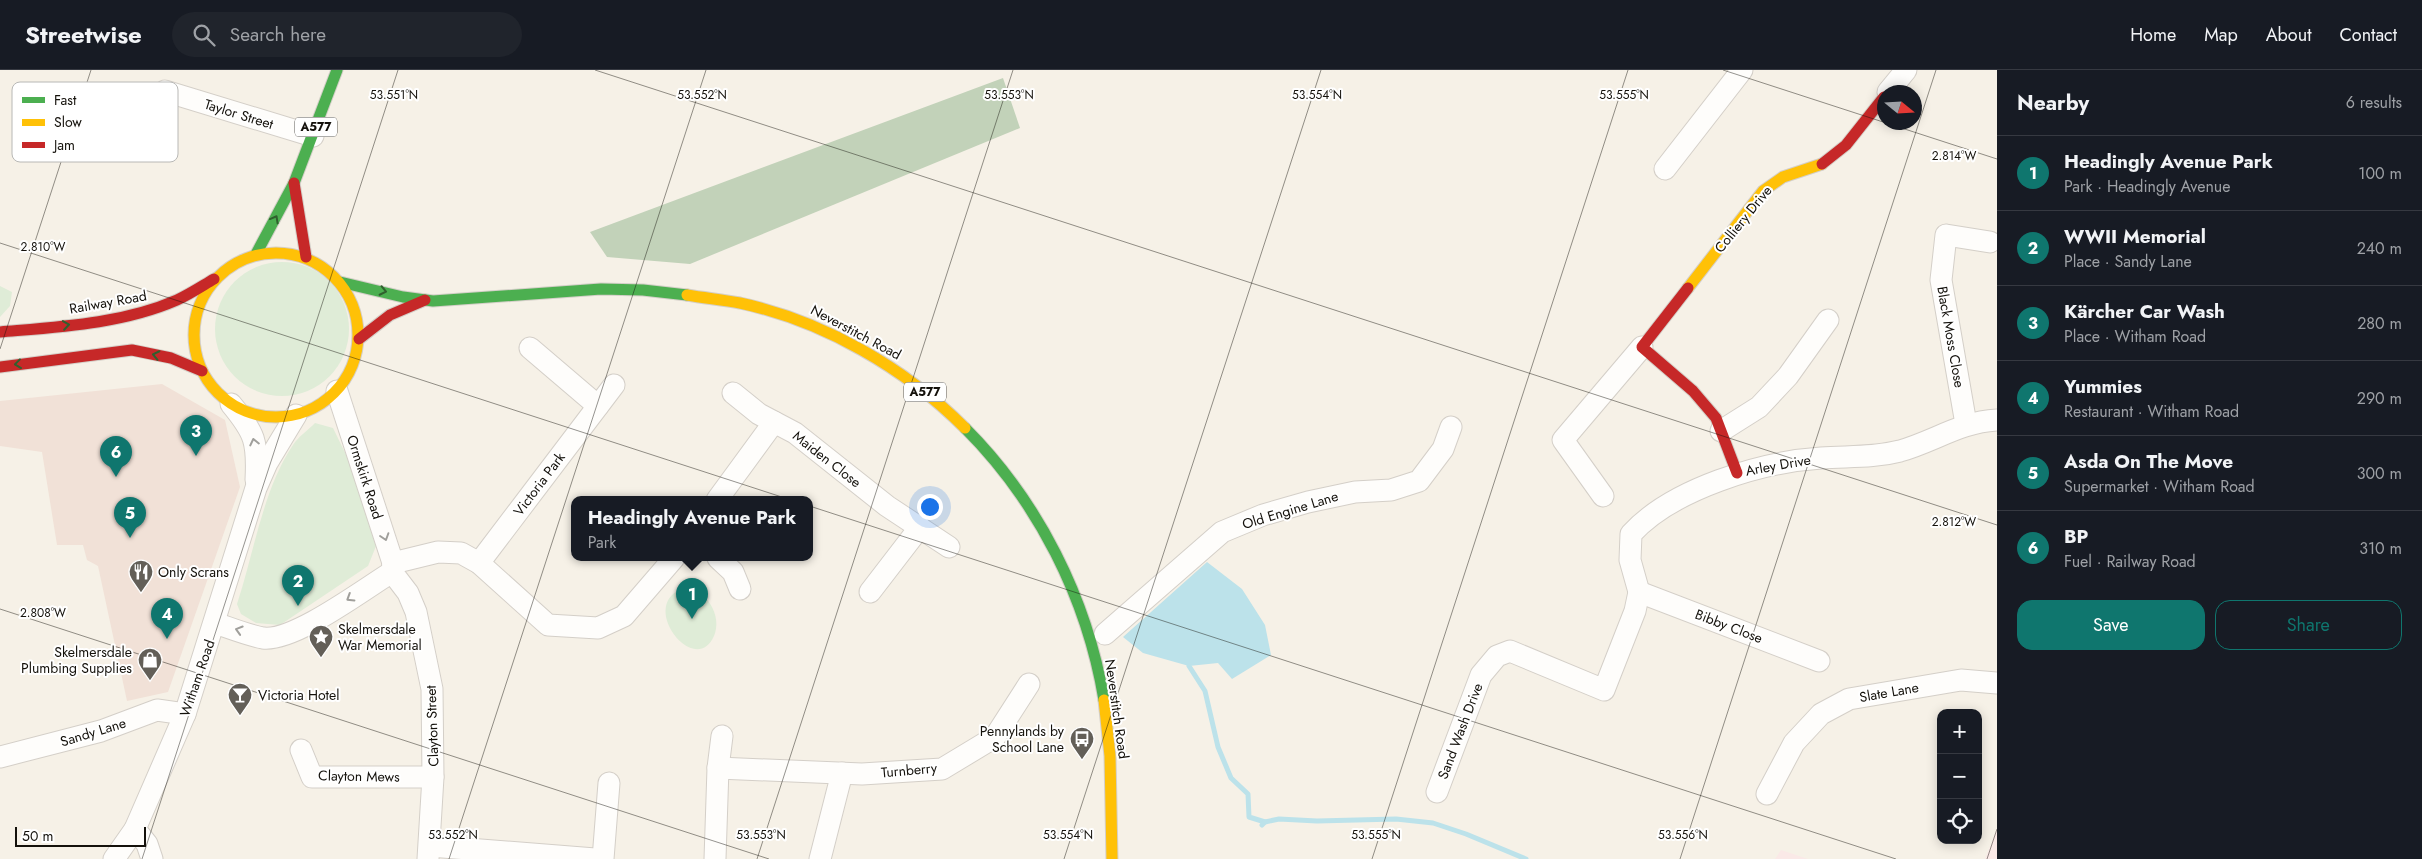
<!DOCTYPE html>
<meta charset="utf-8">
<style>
:root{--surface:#171b24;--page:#20242c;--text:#f1f3f6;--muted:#9ea1a6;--line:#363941;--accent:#0f766e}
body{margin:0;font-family:Jost,sans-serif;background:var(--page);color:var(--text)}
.controls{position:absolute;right:15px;bottom:15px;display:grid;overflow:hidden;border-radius:10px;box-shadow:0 2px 12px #0003}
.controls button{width:45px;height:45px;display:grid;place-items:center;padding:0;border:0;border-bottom:1px solid var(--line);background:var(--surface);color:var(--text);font:25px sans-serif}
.compass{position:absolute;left:1877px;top:15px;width:45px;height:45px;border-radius:50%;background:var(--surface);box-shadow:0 2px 12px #0003;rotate:108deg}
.scale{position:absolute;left:15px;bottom:12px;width:131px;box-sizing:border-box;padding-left:5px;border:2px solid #14110b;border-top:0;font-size:14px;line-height:18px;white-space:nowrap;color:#14110b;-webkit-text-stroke:4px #fff;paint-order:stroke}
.you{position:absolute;left:929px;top:436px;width:18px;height:18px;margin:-12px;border:4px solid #fff;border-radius:50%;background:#1a73e8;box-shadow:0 0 0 8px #1a73e833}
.badge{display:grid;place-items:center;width:32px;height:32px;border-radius:50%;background:var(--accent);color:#fff;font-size:16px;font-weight:700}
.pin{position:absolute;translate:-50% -41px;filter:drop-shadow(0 1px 2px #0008)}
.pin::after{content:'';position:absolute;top:26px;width:18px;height:15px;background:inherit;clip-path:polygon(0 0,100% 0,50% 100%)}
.popup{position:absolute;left:571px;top:426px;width:242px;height:65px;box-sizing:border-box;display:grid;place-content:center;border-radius:10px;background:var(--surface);filter:drop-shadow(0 1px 4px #0005);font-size:16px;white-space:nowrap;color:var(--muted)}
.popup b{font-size:19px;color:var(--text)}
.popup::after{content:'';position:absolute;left:50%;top:100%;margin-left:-10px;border:10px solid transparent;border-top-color:var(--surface)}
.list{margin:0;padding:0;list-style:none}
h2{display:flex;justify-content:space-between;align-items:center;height:65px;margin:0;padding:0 20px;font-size:21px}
h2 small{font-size:16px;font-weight:400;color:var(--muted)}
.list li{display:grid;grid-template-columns:32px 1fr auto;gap:15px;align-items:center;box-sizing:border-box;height:75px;padding:0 20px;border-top:1px solid var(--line)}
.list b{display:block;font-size:19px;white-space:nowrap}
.list p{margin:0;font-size:16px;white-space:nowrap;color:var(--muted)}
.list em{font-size:16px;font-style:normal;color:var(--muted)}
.actions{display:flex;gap:10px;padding:15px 20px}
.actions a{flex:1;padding:11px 0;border:1px solid var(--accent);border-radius:15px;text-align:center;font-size:18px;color:var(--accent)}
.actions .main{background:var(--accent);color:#fff}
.icon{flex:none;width:28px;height:28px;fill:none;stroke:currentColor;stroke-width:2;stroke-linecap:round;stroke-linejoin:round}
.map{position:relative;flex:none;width:1997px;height:789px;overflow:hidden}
header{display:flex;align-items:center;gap:30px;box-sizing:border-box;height:70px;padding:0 25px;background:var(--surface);border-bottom:1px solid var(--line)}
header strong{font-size:24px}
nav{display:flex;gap:28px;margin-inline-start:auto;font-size:18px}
.search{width:350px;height:45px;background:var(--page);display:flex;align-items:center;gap:12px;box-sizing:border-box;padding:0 18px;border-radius:28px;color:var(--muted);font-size:19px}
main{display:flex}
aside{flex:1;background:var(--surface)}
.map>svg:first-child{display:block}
.commercial{fill:#f1e1d7}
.industrial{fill:#fae9e7}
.green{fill:#dfecd7}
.forest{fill:#c2d2b9}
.water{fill:#bce2ea}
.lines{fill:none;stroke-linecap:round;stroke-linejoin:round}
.stream{stroke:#bce2ea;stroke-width:5}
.street-casing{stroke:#d4cfc8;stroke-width:23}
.fast-casing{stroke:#d4cfc8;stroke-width:13}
.slow-casing{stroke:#d4cfc8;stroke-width:13}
.jam-casing{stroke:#d4cfc8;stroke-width:13}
.street{stroke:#fefdfb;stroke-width:21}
.fast{stroke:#4caf50;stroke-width:11}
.slow{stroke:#ffc107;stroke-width:11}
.jam{stroke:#c62828;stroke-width:11}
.oneway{stroke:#30602e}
.oneway2{stroke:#a09f9b}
.ticks{fill:none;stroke:#14110b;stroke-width:1;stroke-opacity:0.45}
.labels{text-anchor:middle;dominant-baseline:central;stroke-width:4;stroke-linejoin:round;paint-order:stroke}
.shield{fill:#fff;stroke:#5a5854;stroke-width:1}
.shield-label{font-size:12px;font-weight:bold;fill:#14110b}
.street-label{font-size:14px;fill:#14110b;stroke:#fff}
.poi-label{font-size:14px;fill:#14110b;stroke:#fff;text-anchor:start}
.key{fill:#fff;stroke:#b8b8b6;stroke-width:1}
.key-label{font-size:14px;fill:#14110b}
.ticks-label{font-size:12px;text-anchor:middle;fill:#14110b;stroke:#fff;stroke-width:4;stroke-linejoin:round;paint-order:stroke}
</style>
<header>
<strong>Streetwise</strong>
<div class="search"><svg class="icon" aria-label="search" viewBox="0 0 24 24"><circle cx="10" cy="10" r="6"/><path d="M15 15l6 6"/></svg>Search here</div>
<nav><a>Home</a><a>Map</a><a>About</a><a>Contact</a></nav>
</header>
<main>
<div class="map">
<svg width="1997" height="789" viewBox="0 0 1997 789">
<rect width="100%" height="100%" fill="#f6f1e7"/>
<!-- commercial -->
<polygon class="commercial" points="162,314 225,350 240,417 168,622 127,631 98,496 87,490 83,475 57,475 42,382 0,376 0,331"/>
<!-- industrial -->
<g class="industrial">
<polygon points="1997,759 1997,789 1985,789"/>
<polygon points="1781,780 1808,789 1775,789"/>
</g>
<!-- green -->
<g class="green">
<circle cx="282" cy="259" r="67"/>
<polygon points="0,216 12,222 10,236 0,247"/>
<path d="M 315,353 L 333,358 L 354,401 L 376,476 L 368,496 L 280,555 L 256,553 L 241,544 L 237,534 C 254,483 263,419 293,375 C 298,367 308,360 315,353 Z"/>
<path d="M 684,518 C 706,518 723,546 714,566 C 695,609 636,534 684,518 Z"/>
</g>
<!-- forest -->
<polygon class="forest" points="1003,8 1020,58 690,194 607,187 590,162"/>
<!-- water -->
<polygon class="water" points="1207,492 1242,519 1265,555 1271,585 1232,609 1218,593 1189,596 1143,583 1123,567"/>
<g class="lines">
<!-- stream -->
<g class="stream">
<polyline points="1189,596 1205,621 1218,677 1231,708 1248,724 1249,747 1265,752"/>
<polyline points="1262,755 1265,752 1279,749 1317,751 1396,749 1433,753 1466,764 1526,789"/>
</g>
<defs>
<g id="street">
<polyline points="165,21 313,66"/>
<polyline points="1888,22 1906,0"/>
<polyline points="1665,99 1742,0"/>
<polyline points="530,278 598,336"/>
<polyline points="337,321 393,493"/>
<polyline points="733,323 759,344 795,363 887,436 949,477"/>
<path d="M 231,334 C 255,363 258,372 256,410"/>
<polyline points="1966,354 1941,210 1946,165 1990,172"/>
<polyline points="1721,361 1759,337 1788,306 1828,250"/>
<polyline points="1603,426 1563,370 1642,277"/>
<polyline points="717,430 774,352"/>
<polyline points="718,488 733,502 740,519"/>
<polyline points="393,493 438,482 461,483 479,493 548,555 598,558 624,546 674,488"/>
<polyline points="479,493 614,315"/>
<polyline points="392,502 408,523 416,542 432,619 433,707 428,789"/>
<polyline points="870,522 920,457"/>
<path d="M 1639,522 L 1630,490 L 1631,464 C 1672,419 1761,392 1821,388 C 1848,386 1873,388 1900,381 C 1935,371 1960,352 1997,350"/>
<polyline points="1639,522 1819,591"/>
<path d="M 215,553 C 230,558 247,565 263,568 C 294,572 364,519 392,502 L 393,493"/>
<polyline points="1105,564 1222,462 1263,445 1308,432 1355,422 1391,420 1419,411 1443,379 1451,357"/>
<polyline points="301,680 312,707 433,707"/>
<polyline points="0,687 101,661 157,640 185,644"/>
<polyline points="718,698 862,704 942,699 995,667 1029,614"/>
<polyline points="1437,722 1481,605 1497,586 1510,581 1604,620 1635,541 1639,522"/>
<polyline points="1767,724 1794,673 1821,644 1849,629 1961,610 1997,613"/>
<polyline points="135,759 147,774 152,789"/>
<polyline points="430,776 595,789"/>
<polyline points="114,789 135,759 185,644 256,418 267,393 296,345"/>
<polyline points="603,789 609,713"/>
<polyline points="715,789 718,698 722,666"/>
<polyline points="820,789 842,703"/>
</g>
<g id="fast">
<polyline points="256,184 294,113 337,0"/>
<polyline points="340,212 403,227 433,231 601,219 643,220 687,225"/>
<path d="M 965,358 C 1038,431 1087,528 1104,630"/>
</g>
<g id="slow">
<circle cx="276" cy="265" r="82"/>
<polyline points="1688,218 1763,121 1783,107 1822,94"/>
<path d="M 687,225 C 705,228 723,230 740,233 C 824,251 905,298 965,358"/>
<polyline points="1104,630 1110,686 1112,789"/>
</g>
<g id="jam">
<polyline points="1822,94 1846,75 1884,27"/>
<polyline points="294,113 306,187"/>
<polyline points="1688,218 1642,277 1693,321 1716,348 1737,403"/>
<path d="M 0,262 C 59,257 122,254 177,230 C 190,224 202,216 214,209"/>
<polyline points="359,269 390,245 425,230"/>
<polyline points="0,297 132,280 171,288 202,301"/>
</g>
</defs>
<!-- street casing -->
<use href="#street" class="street-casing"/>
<!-- fast casing -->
<use href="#fast" class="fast-casing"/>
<!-- slow casing -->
<use href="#slow" class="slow-casing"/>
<!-- jam casing -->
<use href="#jam" class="jam-casing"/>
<!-- street -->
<use href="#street" class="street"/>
<!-- fast -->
<use href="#fast" class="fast"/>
<!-- slow -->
<use href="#slow" class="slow"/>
<!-- jam -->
<use href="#jam" class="jam"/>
</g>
<!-- one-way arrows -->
<defs><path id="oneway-chevron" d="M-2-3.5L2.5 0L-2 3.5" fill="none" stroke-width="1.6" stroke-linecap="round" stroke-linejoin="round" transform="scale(1.25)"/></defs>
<g class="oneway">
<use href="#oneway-chevron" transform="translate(275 149) rotate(-61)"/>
<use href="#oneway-chevron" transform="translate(383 221) rotate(12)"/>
<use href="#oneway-chevron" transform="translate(66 255) rotate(-8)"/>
<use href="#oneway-chevron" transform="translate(156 285) rotate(-168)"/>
<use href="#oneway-chevron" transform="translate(18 294) rotate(173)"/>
</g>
<g class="oneway2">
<use href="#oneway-chevron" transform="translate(254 372) rotate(-103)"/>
<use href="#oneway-chevron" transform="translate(385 467) rotate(72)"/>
<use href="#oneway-chevron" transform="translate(350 528) rotate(148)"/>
<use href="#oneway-chevron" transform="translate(239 560) rotate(-163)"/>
</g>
<!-- ticks -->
<path class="ticks" d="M 595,0 L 1997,455M 1723,0 L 1997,89M 0,173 L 1896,789M 0,279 L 91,0M 0,539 L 769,789M 142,789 L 398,0M 449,789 L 706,0M 757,789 L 1013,0M 1064,789 L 1321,0M 1372,789 L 1628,0M 1680,789 L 1936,0M 1987,789 L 1997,759"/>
<!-- icons -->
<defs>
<symbol id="restaurant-pin" viewBox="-11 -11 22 30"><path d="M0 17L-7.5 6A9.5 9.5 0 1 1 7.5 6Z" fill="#635f58" stroke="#fff"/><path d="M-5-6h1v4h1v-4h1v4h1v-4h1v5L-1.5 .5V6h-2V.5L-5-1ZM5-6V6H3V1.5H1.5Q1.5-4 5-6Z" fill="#fff"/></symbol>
<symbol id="sight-pin" viewBox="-11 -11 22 30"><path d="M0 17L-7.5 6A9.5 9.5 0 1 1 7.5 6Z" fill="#635f58" stroke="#fff"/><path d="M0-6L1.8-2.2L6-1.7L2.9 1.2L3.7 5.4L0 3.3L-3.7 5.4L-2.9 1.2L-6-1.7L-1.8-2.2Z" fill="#fff"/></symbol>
<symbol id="shop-pin" viewBox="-11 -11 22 30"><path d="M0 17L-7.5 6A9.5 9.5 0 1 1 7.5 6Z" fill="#635f58" stroke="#fff"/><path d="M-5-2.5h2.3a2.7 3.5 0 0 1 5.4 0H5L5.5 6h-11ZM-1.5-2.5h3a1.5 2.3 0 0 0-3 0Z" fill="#fff"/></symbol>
<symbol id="bar-pin" viewBox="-11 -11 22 30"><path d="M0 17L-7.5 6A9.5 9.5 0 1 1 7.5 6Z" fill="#635f58" stroke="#fff"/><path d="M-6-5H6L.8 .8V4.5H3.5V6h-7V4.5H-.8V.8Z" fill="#fff"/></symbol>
<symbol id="bus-pin" viewBox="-11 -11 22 30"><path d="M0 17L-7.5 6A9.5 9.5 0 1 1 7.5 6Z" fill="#635f58" stroke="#fff"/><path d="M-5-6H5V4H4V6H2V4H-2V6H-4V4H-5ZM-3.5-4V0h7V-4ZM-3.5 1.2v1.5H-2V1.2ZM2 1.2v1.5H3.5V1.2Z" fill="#fff"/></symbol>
</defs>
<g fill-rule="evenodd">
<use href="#restaurant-pin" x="127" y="488" width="28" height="38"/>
<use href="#sight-pin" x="307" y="553" width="28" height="38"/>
<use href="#shop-pin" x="136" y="576" width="28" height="38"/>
<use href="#bar-pin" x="226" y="611" width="28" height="38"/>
<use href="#bus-pin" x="1068" y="655" width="28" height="38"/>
</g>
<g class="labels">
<!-- shield labels -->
<g class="shield">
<rect x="295" y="47.5" width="42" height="19" rx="4"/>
<rect x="904" y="312.5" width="42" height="19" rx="4"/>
</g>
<g class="shield-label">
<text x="316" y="57">A577</text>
<text x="925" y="322">A577</text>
</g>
<!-- street labels -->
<g class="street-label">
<text transform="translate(239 44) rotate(17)">Taylor Street</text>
<text transform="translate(1743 149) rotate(-51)">Colliery Drive</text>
<text transform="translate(108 232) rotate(-10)">Railway Road</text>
<text transform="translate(856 262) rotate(28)">Neverstitch Road</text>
<text transform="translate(1951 267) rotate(80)">Black Moss Close</text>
<text transform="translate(827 389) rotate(38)">Maiden Close</text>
<text transform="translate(1778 395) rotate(-10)">Arley Drive</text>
<text transform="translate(365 407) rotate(72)">Ormskirk Road</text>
<text transform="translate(539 414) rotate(-53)">Victoria Park</text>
<text transform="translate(1290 440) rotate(-17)">Old Engine Lane</text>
<text transform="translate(1729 556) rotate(21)">Bibby Close</text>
<text transform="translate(197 608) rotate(-71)">Witham Road</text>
<text transform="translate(1889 622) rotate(-10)">Slate Lane</text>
<text transform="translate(1117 639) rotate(82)">Neverstitch Road</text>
<text transform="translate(432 656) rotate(-92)">Clayton Street</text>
<text transform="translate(1460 661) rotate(-69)">Sand Wash Drive</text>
<text transform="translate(93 662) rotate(-17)">Sandy Lane</text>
<text transform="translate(909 700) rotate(-5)">Turnberry</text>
<text transform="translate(359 706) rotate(1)">Clayton Mews</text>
</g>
<!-- poi labels -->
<g class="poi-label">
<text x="158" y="502">Only Scrans</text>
<text x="338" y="559">Skelmersdale<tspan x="338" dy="16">War Memorial</tspan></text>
<text x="132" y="582" text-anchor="end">Skelmersdale<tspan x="132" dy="16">Plumbing Supplies</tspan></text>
<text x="258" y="625">Victoria Hotel</text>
<text x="1064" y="661" text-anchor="end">Pennylands by<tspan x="1064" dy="16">School Lane</tspan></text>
</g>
</g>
<!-- legend -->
<rect x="12" y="12" width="166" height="80" rx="8" class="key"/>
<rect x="22" y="27" width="23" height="6" fill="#4caf50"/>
<rect x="22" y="49" width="23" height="7" fill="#ffc107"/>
<rect x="22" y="72" width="23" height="6" fill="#c62828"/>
<g class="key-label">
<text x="54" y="35">Fast</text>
<text x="54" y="57">Slow</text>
<text x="54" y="80">Jam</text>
</g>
<g class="ticks-label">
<text x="394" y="29">53.551°N</text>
<text x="702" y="29">53.552°N</text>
<text x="1009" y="29">53.553°N</text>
<text x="1317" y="29">53.554°N</text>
<text x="1624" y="29">53.555°N</text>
<text x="1954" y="90">2.814°W</text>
<text x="43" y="181">2.810°W</text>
<text x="1954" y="456">2.812°W</text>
<text x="43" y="547">2.808°W</text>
<text x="453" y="769">53.552°N</text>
<text x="761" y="769">53.553°N</text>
<text x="1068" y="769">53.554°N</text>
<text x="1376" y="769">53.555°N</text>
<text x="1683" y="769">53.556°N</text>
</g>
</svg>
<div class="controls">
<button>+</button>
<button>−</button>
<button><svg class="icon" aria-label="locate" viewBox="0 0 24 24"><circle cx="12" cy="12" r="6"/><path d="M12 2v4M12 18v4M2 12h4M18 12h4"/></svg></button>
</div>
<svg class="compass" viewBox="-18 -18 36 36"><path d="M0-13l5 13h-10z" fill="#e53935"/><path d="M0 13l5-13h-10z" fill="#9ea1a6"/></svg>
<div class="scale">50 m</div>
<div class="you"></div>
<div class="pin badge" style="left:692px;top:549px">1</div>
<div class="popup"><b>Headingly Avenue Park</b>Park</div>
<div class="pin badge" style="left:298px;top:536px">2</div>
<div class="pin badge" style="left:196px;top:386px">3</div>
<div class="pin badge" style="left:167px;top:569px">4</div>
<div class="pin badge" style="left:130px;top:468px">5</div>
<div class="pin badge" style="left:116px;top:407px">6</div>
</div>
<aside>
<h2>Nearby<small>6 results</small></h2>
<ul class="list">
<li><span class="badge">1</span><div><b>Headingly Avenue Park</b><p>Park · Headingly Avenue</p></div><em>100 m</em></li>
<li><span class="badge">2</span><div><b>WWII Memorial</b><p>Place · Sandy Lane</p></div><em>240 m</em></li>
<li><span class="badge">3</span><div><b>Kärcher Car Wash</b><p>Place · Witham Road</p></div><em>280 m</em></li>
<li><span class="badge">4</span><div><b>Yummies</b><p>Restaurant · Witham Road</p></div><em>290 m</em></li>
<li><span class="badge">5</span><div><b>Asda On The Move</b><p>Supermarket · Witham Road</p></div><em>300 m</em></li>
<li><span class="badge">6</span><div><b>BP</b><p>Fuel · Railway Road</p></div><em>310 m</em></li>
</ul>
<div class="actions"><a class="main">Save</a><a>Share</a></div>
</aside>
</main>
